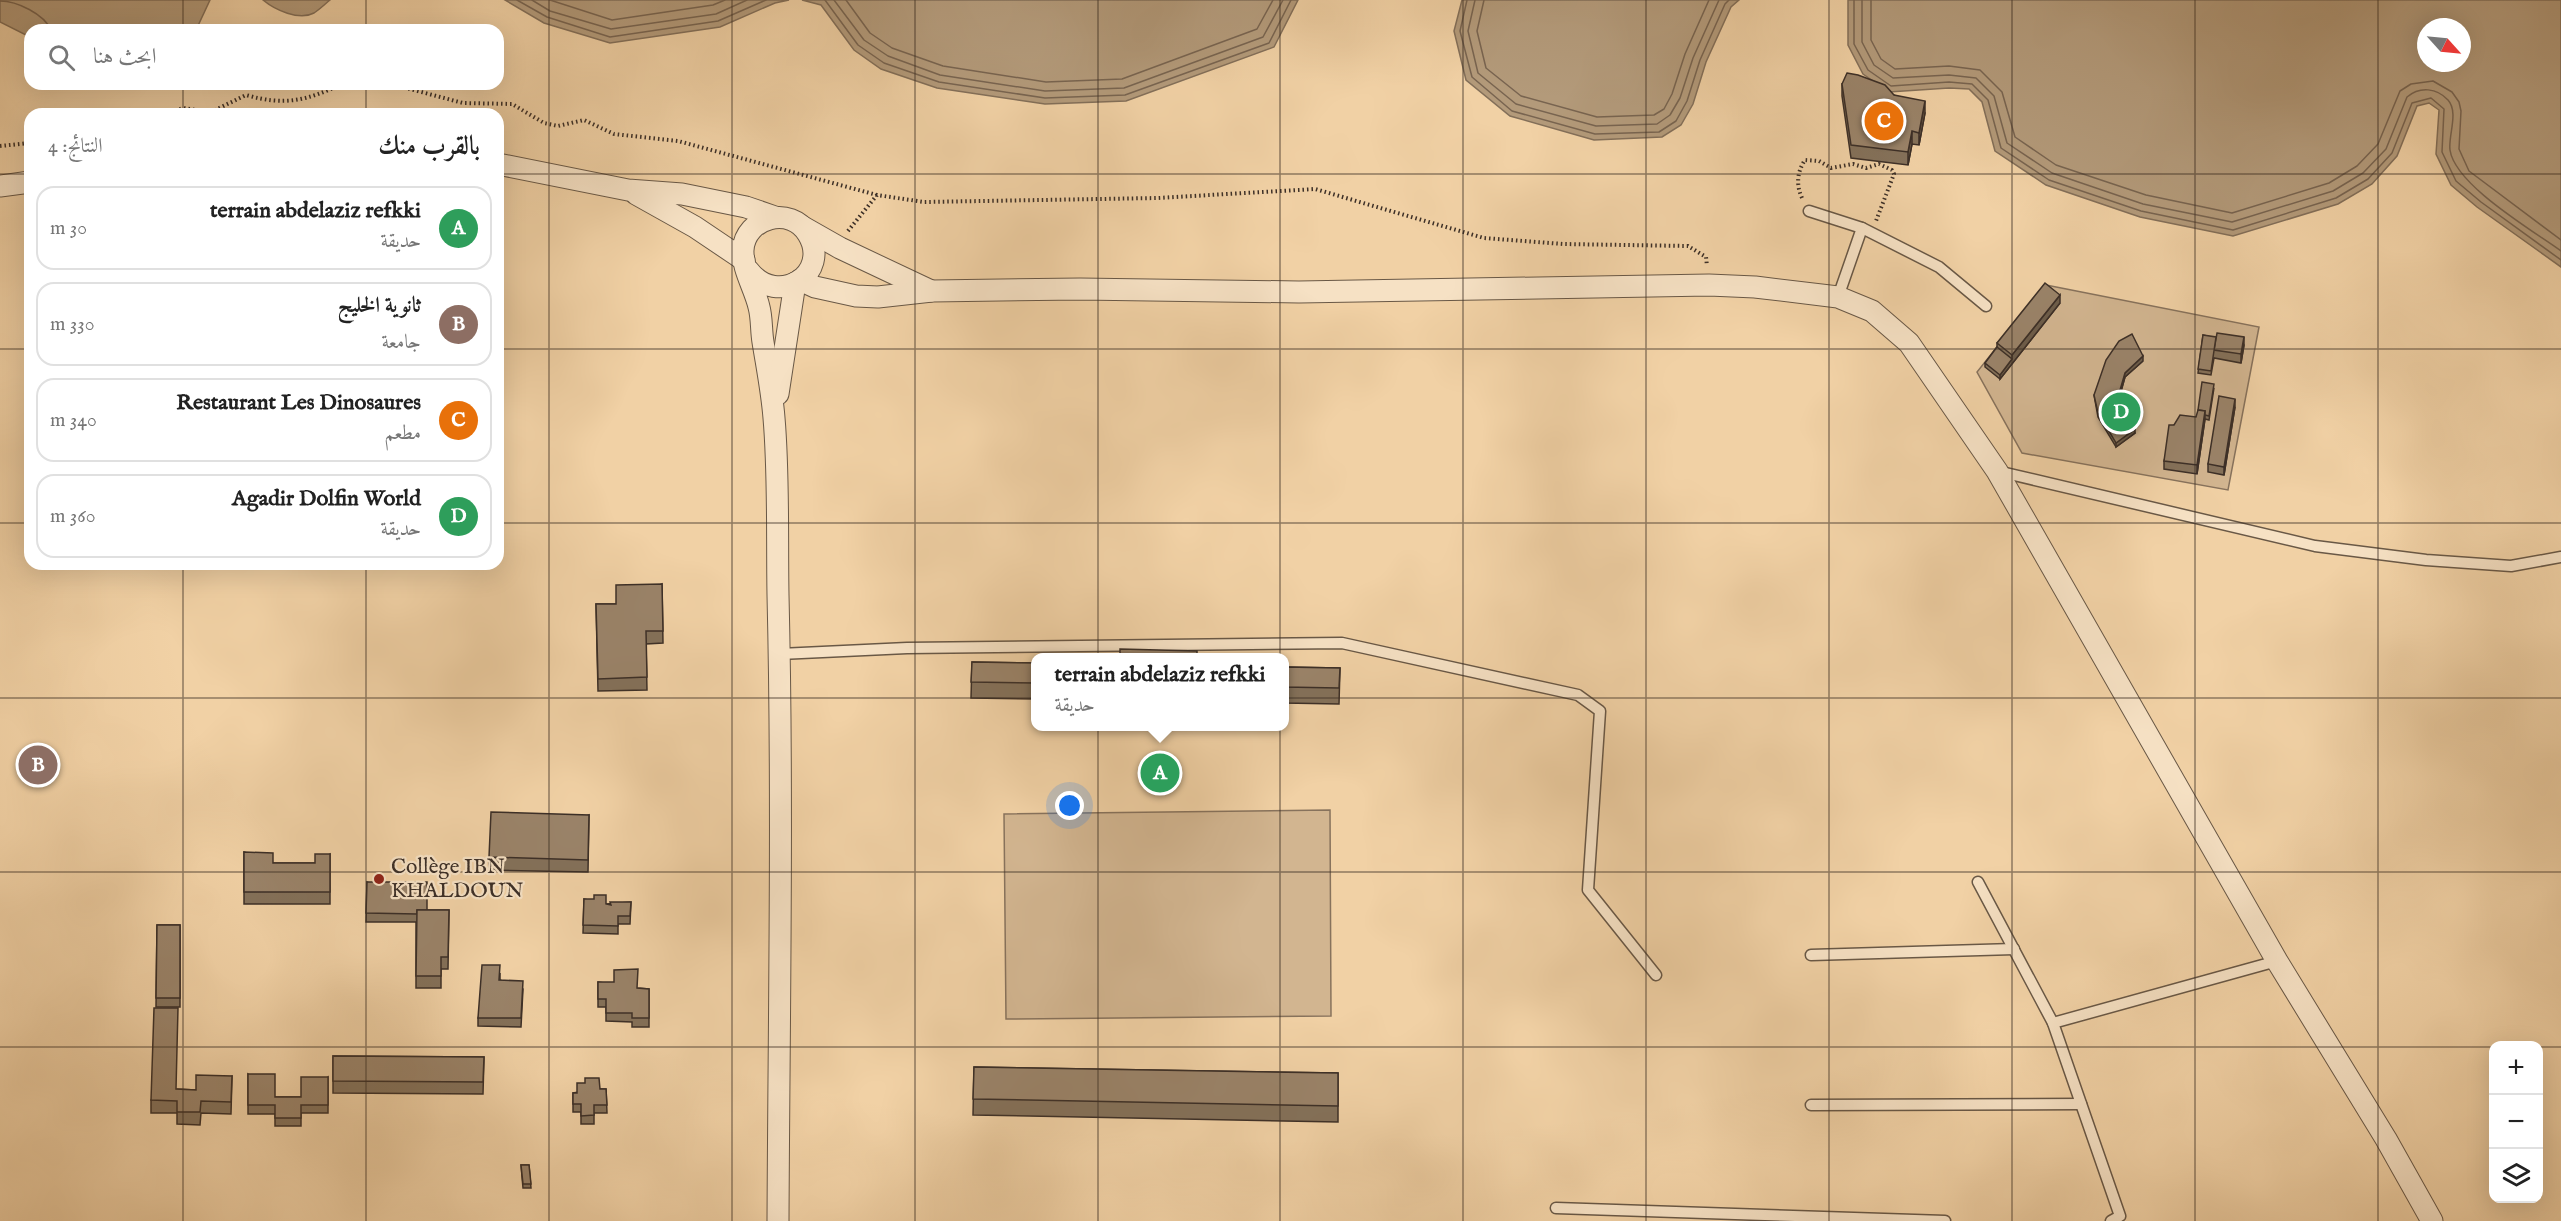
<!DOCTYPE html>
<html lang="ar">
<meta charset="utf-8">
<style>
:root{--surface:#fff;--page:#f2f2f2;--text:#222;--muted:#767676;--line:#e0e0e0;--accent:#8f2418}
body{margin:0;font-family:"IM FELL English",Amiri,serif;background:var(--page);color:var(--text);direction:rtl}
.controls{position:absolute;right:18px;bottom:18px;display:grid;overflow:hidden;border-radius:12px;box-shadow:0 6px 24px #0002}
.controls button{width:54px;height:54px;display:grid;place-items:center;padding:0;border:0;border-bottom:2px solid var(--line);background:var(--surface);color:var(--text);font:30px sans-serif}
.compass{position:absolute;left:2417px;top:18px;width:54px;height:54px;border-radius:50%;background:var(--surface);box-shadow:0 6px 24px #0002;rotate:117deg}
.you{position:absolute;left:1070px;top:806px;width:21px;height:21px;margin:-15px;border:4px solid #fff;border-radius:50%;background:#1a73e8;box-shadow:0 0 0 9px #1a73e833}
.badge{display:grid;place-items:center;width:39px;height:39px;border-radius:50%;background:var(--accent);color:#fff;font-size:20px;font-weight:700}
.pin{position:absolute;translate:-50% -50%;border:3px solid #fff;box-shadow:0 2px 6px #0006}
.popup{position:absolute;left:1031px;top:653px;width:258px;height:78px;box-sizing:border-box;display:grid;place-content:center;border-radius:12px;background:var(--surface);filter:drop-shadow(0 2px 4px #0005);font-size:20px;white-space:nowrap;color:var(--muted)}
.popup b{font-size:22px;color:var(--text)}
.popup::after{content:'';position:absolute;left:50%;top:100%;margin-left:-12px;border:12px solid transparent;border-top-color:var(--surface)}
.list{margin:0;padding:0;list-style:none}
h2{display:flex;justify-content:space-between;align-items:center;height:78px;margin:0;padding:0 24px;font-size:26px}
h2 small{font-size:20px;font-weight:400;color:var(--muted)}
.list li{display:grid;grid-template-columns:39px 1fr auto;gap:18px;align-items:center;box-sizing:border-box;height:84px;margin:0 12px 12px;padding:0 12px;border:2px solid var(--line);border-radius:18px}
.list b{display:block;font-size:22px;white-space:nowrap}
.list p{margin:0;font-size:20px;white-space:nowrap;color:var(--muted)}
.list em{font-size:20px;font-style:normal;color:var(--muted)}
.icon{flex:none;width:33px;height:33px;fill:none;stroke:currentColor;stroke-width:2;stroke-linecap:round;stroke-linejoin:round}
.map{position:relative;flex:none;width:2561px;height:1221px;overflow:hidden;direction:ltr}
.search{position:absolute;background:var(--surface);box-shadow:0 6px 24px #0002;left:24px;top:24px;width:480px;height:66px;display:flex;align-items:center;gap:15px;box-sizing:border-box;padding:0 21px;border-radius:18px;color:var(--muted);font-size:22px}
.panel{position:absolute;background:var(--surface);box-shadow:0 6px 24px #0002;left:24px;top:108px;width:480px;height:462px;border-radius:18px;direction:rtl}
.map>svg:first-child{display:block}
.green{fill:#d2b590;stroke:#87725c;stroke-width:1.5}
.water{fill:#b39a7a;stroke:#836f59;stroke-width:1.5;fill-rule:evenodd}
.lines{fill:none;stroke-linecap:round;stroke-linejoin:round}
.shore{stroke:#786450;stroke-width:1.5}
.service-casing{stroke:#695846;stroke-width:13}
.minor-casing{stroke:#695846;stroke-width:23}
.path{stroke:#3c2f27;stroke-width:4;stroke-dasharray:1.5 3;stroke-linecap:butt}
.service{stroke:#f6e1c4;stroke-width:10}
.minor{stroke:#f6e1c4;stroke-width:21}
.wall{fill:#84715a;stroke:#3c2f27;stroke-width:1.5}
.shaded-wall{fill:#6c5c4a;stroke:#3c2f27;stroke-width:1.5}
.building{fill:#9a8369;stroke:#3c2f27;stroke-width:1.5}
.grid{fill:none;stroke:#3c2f27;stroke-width:1.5;stroke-opacity:0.55}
.poi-dot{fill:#8f2418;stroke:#f6e1c4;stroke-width:2}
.labels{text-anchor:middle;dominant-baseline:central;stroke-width:4.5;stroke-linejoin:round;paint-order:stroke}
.poi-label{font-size:21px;fill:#3c2f27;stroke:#f6e1c4;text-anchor:start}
</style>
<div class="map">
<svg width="2561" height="1221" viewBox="0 0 2561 1221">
<rect width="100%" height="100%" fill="#f1d1a5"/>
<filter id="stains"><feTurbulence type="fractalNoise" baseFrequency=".00333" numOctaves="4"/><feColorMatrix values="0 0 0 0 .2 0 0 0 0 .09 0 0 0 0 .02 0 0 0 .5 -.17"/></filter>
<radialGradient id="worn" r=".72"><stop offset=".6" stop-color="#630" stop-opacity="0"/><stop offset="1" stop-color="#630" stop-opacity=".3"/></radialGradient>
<!-- green -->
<g class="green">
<polygon points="2046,285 2259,327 2228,490 2022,453 1977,372"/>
<polygon points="1330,810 1331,1016 1006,1019 1004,814"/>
</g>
<!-- water -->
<g class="water">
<polygon points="0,0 210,0 196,30 30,30 30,37 0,22"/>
<path d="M 263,0 L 330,0 C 325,4 320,9 314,13 C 299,21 275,10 263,0 Z"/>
<polygon points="505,0 789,0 775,3 720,27 610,43 544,23"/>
<polygon points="802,0 1298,0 1274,47 1126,101 1045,104 937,88 881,69 854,50 821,5"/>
<polygon points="1462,0 1739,0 1731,7 1706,62 1693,104 1681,125 1662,137 1594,140 1510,116 1466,80 1454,31"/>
<path d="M 1848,0 L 2561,0 L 2561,267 L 2477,207 L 2451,185 L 2436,154 L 2439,110 L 2429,103 L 2417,106 L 2397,156 L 2372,184 L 2338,204 L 2233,236 L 2140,217 L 2046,185 L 1995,151 L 1982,102 L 1969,89 L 1949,88 L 1889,92 L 1863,74 L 1848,45 ZM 2426,27 L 2462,27 L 2462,63 L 2426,63 Z"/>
</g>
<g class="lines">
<!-- shore -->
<g class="shore">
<polyline points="517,0 547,17 610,37 718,21 766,0"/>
<polyline points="532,0 550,11 611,29 716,14 747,0"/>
<polyline points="550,0 612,20 713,5 725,0"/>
<polyline points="825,0 858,45 884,63 939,82 1045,98 1125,95 1269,43 1291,0"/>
<polyline points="834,0 864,40 888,56 940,75 1045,91 1124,88 1263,37 1283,0"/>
<polyline points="846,0 870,33 892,48 943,66 1046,82 1122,79 1257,29 1273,0"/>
<polyline points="1467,0 1460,31 1472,77 1512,111 1595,134 1659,132 1676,121 1687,101 1700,60 1725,4 1729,0"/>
<polyline points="1475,0 1468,31 1478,73 1516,104 1596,126 1657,124 1670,115 1680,98 1693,58 1719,0"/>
<polyline points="1484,0 1477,31 1486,68 1521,96 1597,117 1654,115 1664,109 1672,94 1685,54 1709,0"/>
<polyline points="1854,0 1854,44 1868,70 1891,86 1949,82 1972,84 1988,100 2001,148 2049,180 2141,211 2233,230 2336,198 2368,179 2392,153 2412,103 2431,98 2444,109 2442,152 2456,181 2481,202 2561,260"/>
<path d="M 1862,0 L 1862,42 L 1874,65 L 1893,78 L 1949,75 L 1976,78 L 1994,96 L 2007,143 L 2052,173 L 2143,204 L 2232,222 L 2333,191 L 2363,173 L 2386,149 L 2407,97 C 2420,86 2437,88 2448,100 C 2459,112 2448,136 2450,150 C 2455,185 2532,230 2561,251"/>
<polyline points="1871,0 1871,40 1881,59 1895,69 1949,66 1980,70 2002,92 2015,137 2056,165 2146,195 2232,213 2329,183 2357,166 2378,144 2400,91 2411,84 2433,81 2452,92 2459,102 2461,111 2459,149 2469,171 2561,240"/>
<path d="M 0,1 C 17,1 44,14 51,30"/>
</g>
<defs>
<g id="service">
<polyline points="1809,211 1862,228 1838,297"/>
<polyline points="1862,228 1939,267 1986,306"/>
<polyline points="1997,471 2315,546 2426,560 2511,566 2561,557"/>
<polyline points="780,654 907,648 1342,643 1578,695 1600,711 1588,890 1656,975"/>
<polyline points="1978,882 2053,1023"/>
<polyline points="1811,955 2014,949"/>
<polyline points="1811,1105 2081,1104"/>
<polyline points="1556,1208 1945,1221"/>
<polyline points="2111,1221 2120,1216 2053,1023 2277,961"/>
</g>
<g id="minor">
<polyline points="498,164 628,190 682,194 746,207 775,217"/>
<polyline points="0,186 30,182"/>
<polyline points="636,194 695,227 744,260"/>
<polyline points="803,227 840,248 931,291"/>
<path d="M 748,270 C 778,309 832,273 808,234 C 791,205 745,217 743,250 C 742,269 755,289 759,307 C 762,318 761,330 763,342 C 767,367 772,392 774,418 C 779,476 777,536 778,595 C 783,803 779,1012 778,1221"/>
<polyline points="800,280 815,287 856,296 878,297 932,291 1080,289 1299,292 1709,285 1755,287 1838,297 1872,311 1909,343 1997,471 2277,961 2386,1139 2432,1221"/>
<polyline points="778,394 795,283"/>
</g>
</defs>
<!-- service casing -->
<use href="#service" class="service-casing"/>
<!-- minor casing -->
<use href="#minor" class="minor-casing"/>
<!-- path -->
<g class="path">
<polyline points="391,84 463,103 512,104 544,123 558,126 584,120 614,134 678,141 877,195"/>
<path d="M 167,114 L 183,108 L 211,112 L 246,95 C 284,106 306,101 342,84"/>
<polyline points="0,146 30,143"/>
<path d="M 1802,198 C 1796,185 1797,172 1805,160 L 1819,161 L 1831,168 L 1853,164 L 1866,168 L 1879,164 L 1892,170 L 1894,174 L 1876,221"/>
<polyline points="848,231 877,195 924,202 1158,198 1315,189 1484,238 1563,244 1688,246 1706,257 1707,266"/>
</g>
<!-- service -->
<use href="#service" class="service"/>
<!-- minor -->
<use href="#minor" class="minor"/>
</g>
<!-- wall -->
<g class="wall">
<polygon points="1842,84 1894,95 1925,113 1919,145 1912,144 1908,165 1851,158 1842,96"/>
<polygon points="2060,303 2000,379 1985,367 1985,363 1997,347 1997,343"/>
<polygon points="2203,335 2244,345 2241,363 2214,358 2211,375 2198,373"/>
<polygon points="2143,361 2125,377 2119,399 2121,409 2135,433 2116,447 2098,417 2094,395"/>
<polygon points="2214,388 2209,420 2205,419 2197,474 2164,469 2164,461 2174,425 2196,417"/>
<polygon points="2235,407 2224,475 2208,472 2208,464"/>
<polygon points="662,584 663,643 646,644 647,690 598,691 596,604 616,604"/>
<polygon points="972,662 1035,663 1035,699 971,698"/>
<polygon points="1284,667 1340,668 1339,704 1284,703"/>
<polygon points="589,815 588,872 489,870 489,857"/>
<polygon points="244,852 273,863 315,863 330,854 330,904 244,904"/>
<polygon points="367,882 427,910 449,910 448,969 441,969 441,988 416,988 416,922 366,922"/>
<polygon points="584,899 606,904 631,902 630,924 618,924 618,934 583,933"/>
<polygon points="157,925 180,925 180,1007 156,1007"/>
<polygon points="500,973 500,980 523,989 521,1027 478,1026 478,1018"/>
<polygon points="598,982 637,988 649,989 649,1027 632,1027 632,1022 606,1021 606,1007 598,1007"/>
<polygon points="333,1056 484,1057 483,1094 333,1093"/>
<polygon points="974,1067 1338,1073 1338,1122 973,1115"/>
<polygon points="248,1074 275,1097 301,1097 328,1077 328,1113 301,1113 301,1126 275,1126 275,1114 248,1114"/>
<polygon points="232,1076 231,1114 201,1113 200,1125 177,1124 177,1113 151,1113 151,1100 177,1089 196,1090"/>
<polygon points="600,1089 606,1089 607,1113 594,1113 594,1124 581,1124 581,1112 573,1112 573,1093"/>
<polygon points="521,1165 529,1165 531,1188 523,1188"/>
</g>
<!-- shaded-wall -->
<g class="shaded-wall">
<polygon points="1925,101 1925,113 1919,145 1919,133"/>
<polygon points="1912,131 1912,144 1908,165 1908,152"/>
<polygon points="2060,295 2060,303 2000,379 2000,375 2012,359 2012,355"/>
<polygon points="2244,337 2244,345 2241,363 2241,354"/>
<polygon points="2143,356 2143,361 2125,377 2118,401 2118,397 2125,373"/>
<polygon points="2235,399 2235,407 2224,475 2224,467"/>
<polygon points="2205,411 2205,419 2197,474 2197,465"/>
<polygon points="2135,429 2135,433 2116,447 2116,443"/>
</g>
<!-- building -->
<g class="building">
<polygon points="1847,73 1858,75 1885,85 1894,95 1925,101 1919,133 1912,131 1908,152 1851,145 1842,84"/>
<polygon points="2045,283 2060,295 2012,355 1997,343"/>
<polygon points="2217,333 2244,337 2241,354 2214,350"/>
<polygon points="2132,334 2143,356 2125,373 2118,397 2121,409 2135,429 2116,443 2098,413 2094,395 2106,360 2119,341"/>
<polygon points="2203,335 2216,337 2211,371 2198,369"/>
<polygon points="1997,347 2012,359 2000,375 1985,363"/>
<polygon points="2202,382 2214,384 2209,416 2205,415 2205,411 2198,410"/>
<polygon points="2219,396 2235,399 2224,467 2208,464"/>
<polygon points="2198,410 2205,411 2197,465 2164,461 2169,425 2174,425 2180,415 2196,417"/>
<polygon points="662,584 663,631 646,631 647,677 598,679 596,604 616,604 616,585"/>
<polygon points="1120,649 1197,651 1197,657 1120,657"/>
<polygon points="972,662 1035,663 1035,683 971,682"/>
<polygon points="1284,667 1340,668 1339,688 1284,687"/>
<polygon points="491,812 589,815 588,860 489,857"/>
<polygon points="244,852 273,853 273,863 315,863 315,854 330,854 330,892 244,892"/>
<polygon points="367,882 427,882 427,910 417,910 417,914 366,913"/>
<polygon points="594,895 606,895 606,904 611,905 610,902 631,902 630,916 618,916 618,926 583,925 584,899 594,899"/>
<polygon points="417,910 449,910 448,957 441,957 441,976 416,976"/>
<polygon points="157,925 180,925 180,998 156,998"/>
<polygon points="482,965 500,965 499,980 523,981 521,1018 478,1018"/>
<polygon points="638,969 637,988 649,989 649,1018 632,1018 632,1013 606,1013 606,999 598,999 598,982 614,982 614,970"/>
<polygon points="154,1008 178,1008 176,1089 196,1090 196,1075 232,1076 231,1102 201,1101 200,1112 177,1112 177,1101 151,1100"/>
<polygon points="333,1056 484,1057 483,1082 333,1081"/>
<polygon points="974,1067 1338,1073 1338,1106 973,1099"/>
<polygon points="248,1074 275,1074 275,1097 301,1097 301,1077 328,1077 328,1105 301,1105 301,1118 275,1118 275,1105 248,1105"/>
<polygon points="585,1078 599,1078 600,1089 606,1089 607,1105 594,1105 594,1115 581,1116 581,1104 573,1104 573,1093 577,1093 577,1083 585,1083"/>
<polygon points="521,1165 529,1165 531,1184 523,1184"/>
</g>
<!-- grid -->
<path class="grid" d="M 183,0 L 183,30M 366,0 L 366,30M 549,0 L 549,1221M 732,0 L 732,1221M 915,0 L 915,1221M 1098,0 L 1098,1221M 1280,0 L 1280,1221M 1463,0 L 1463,1221M 1646,0 L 1646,1221M 1829,0 L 1829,1221M 2012,0 L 2012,1221M 2195,0 L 2195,1221M 2378,0 L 2378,1221M 183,84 L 183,114M 366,84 L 366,114M 0,174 L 30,174M 498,174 L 2561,174M 0,349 L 30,349M 498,349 L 2561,349M 0,523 L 30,523M 498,523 L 2561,523M 183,564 L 183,1221M 366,564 L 366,1221M 0,698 L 2561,698M 0,872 L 2561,872M 0,1047 L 2494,1047M 2538,1047 L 2561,1047"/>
<!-- markers -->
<circle class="poi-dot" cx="379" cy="879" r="6"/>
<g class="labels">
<!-- poi labels -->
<g class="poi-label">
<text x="391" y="867">Collège IBN<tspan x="391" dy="24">KHALDOUN</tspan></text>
</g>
</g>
<rect width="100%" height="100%" filter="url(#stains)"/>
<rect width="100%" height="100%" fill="url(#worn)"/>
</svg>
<div class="controls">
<button>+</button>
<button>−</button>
<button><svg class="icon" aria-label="layers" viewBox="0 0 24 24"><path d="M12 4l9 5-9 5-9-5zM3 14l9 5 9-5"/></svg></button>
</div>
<svg class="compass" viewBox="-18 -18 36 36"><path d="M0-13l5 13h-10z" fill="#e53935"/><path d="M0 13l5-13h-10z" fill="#767676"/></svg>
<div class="you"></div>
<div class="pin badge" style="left:1160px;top:773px;background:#2e9e5b">A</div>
<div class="popup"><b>terrain abdelaziz refkki</b>حديقة</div>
<div class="pin badge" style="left:38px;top:765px;background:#8d6e63">B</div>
<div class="pin badge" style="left:1884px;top:121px;background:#e8710a">C</div>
<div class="pin badge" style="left:2121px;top:412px;background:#2e9e5b">D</div>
<div class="search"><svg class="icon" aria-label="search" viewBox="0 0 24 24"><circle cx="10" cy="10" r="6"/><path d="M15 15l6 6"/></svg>ابحث هنا</div>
<section class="panel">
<h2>بالقرب منك<small>النتائج: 4</small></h2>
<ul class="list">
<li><span class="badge" style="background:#2e9e5b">A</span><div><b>terrain abdelaziz refkki</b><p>حديقة</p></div><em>30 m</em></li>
<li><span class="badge" style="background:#8d6e63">B</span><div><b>ثانوية الخليج</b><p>جامعة</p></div><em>330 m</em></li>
<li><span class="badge" style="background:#e8710a">C</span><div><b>Restaurant Les Dinosaures</b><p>مطعم</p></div><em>340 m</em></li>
<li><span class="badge" style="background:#2e9e5b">D</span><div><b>Agadir Dolfin World</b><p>حديقة</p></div><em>360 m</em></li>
</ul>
</section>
</div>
